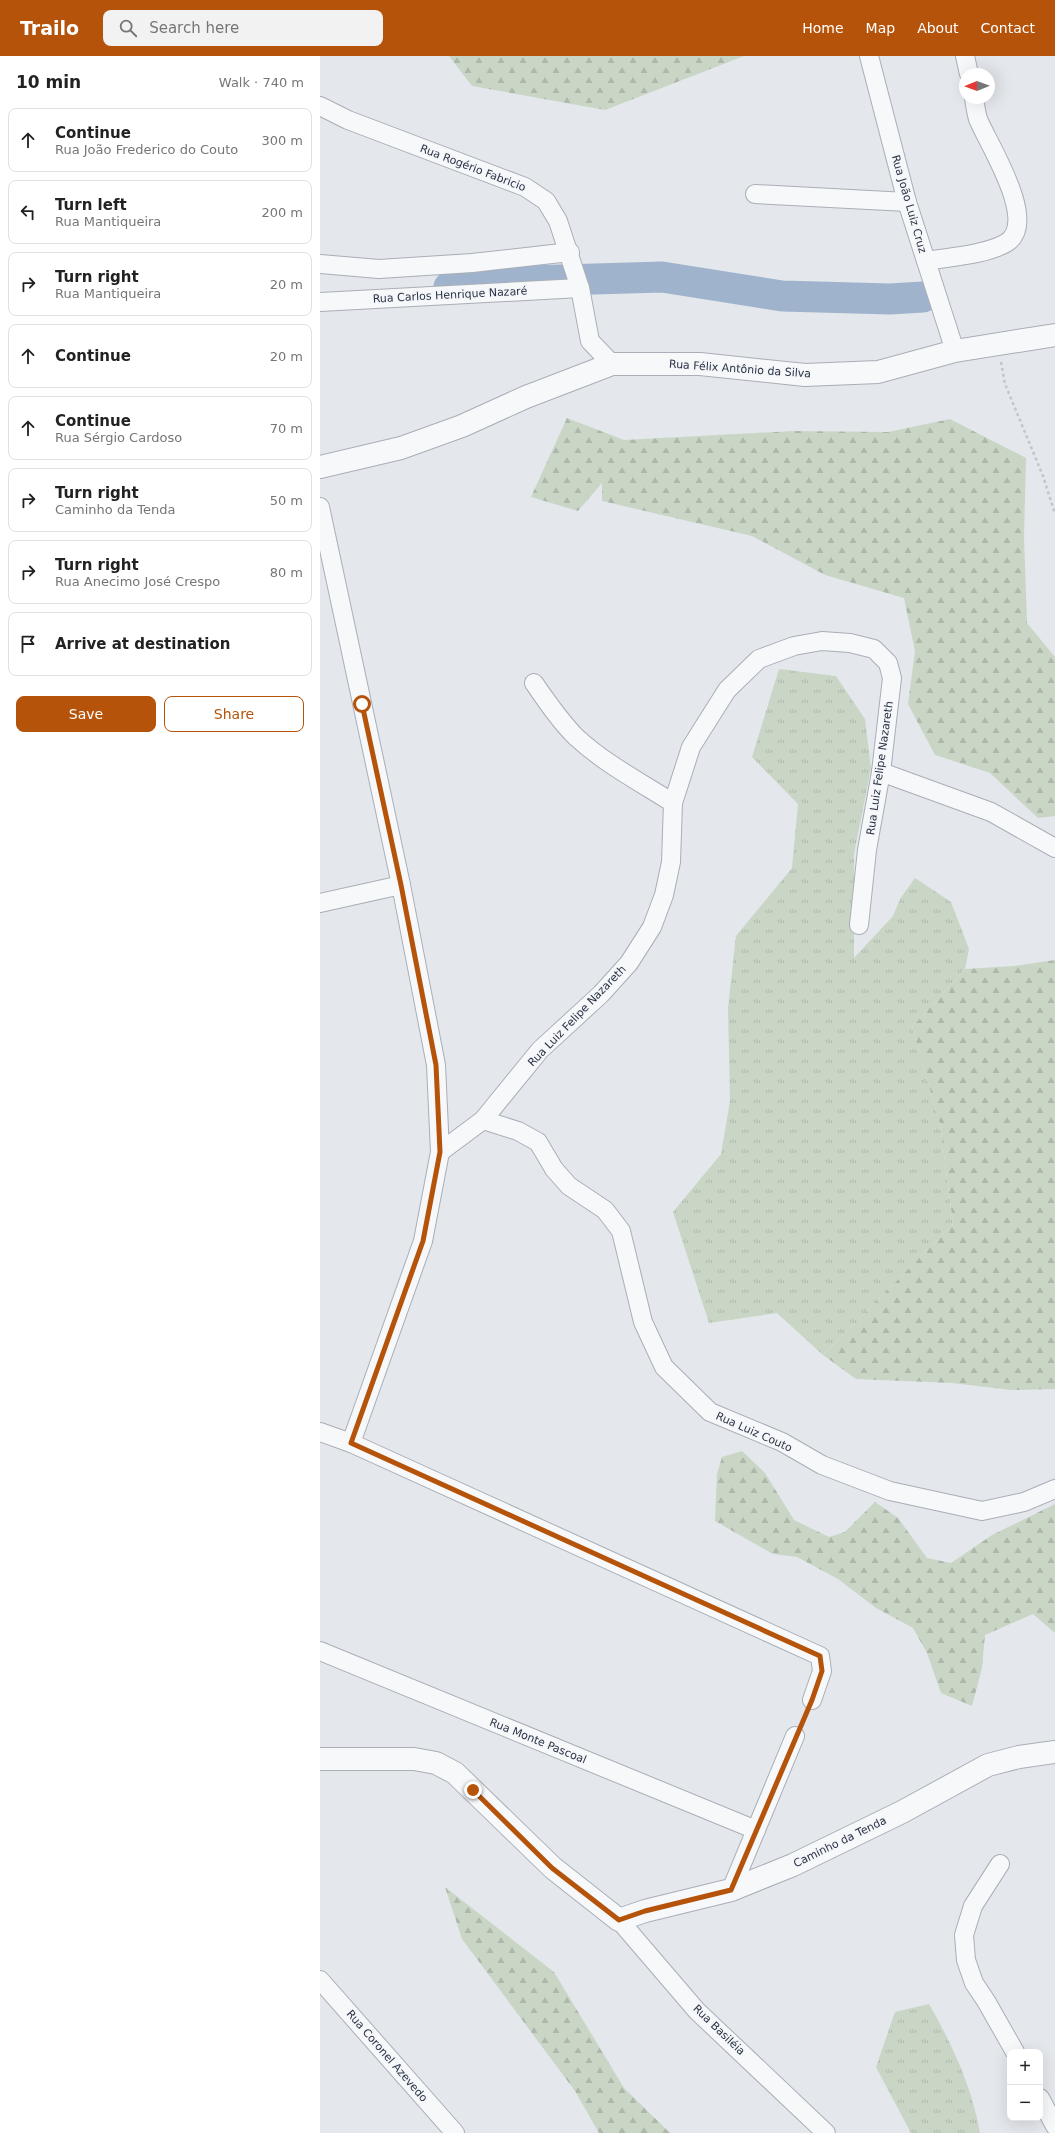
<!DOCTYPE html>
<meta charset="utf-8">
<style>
:root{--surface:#fff;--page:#f2f2f2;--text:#222;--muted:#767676;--line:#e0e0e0;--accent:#b45309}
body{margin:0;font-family:"DejaVu Sans",sans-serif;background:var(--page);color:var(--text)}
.controls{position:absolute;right:12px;bottom:12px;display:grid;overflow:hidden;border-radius:8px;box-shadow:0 4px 16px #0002}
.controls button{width:36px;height:36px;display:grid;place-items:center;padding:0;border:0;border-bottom:1px solid var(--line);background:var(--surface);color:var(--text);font:20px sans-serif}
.compass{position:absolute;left:639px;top:12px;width:36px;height:36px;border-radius:50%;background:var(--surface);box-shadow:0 4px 16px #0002;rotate:269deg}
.stop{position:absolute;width:12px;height:12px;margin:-9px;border:3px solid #b45309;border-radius:50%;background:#fff}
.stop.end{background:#b45309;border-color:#fff;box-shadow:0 1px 4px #0008}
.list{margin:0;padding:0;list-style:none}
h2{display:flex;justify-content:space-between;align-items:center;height:52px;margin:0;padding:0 16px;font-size:17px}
h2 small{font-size:13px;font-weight:400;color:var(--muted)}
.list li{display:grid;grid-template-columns:26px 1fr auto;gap:12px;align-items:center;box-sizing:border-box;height:64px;margin:0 8px 8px;padding:0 8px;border:1px solid var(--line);border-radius:8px}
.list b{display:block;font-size:15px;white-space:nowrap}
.list p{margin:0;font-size:13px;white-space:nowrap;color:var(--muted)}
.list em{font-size:13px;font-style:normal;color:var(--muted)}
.actions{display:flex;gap:8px;padding:12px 16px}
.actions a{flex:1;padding:9px 0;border:1px solid var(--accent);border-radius:8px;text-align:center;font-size:14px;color:var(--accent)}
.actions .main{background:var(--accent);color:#fff}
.icon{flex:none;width:22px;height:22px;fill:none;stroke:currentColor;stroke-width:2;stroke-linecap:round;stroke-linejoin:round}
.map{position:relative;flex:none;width:735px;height:2077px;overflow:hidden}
header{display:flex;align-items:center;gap:24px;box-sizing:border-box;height:56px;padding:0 20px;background:var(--accent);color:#fff}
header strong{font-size:19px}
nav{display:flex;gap:22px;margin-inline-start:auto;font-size:14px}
.search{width:280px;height:36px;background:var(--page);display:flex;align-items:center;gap:10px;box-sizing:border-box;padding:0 14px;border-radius:8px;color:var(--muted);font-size:15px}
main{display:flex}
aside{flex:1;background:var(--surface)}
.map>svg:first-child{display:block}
.grass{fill:url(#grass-tufts)}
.forest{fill:url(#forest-firs)}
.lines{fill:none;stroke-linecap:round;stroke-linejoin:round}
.river{stroke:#9fb4cc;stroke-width:31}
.minor-casing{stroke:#a9aeb7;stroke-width:20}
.tertiary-casing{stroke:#a9aeb7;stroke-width:24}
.path{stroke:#c2c5cb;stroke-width:2.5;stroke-dasharray:3 3;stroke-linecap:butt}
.minor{stroke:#f7f8fa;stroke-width:18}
.tertiary{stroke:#f7f8fa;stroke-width:22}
.route{stroke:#b45309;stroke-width:5}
.labels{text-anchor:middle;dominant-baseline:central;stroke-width:3;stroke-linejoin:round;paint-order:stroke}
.street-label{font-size:11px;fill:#2b3445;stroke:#f4f6f9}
</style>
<header>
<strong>Trailo</strong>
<div class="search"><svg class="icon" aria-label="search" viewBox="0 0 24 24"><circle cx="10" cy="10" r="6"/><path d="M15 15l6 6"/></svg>Search here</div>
<nav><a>Home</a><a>Map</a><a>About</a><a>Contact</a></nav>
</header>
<main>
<aside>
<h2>10 min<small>Walk · 740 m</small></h2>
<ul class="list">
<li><svg class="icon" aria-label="ahead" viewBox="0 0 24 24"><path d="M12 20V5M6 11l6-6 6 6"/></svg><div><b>Continue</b><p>Rua João Frederico do Couto</p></div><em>300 m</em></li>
<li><svg class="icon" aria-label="left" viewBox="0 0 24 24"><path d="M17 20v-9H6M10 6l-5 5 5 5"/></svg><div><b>Turn left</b><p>Rua Mantiqueira</p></div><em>200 m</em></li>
<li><svg class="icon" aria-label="right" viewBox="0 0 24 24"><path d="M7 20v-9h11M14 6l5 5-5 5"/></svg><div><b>Turn right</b><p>Rua Mantiqueira</p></div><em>20 m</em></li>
<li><svg class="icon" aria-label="ahead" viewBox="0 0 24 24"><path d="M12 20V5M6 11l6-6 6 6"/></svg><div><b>Continue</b></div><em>20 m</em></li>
<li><svg class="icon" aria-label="ahead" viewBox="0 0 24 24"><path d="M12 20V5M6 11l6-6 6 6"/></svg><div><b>Continue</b><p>Rua Sérgio Cardoso</p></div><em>70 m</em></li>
<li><svg class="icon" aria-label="right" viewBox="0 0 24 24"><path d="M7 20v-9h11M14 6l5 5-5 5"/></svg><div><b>Turn right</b><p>Caminho da Tenda</p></div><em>50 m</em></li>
<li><svg class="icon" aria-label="right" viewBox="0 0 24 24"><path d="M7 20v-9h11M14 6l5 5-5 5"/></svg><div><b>Turn right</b><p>Rua Anecimo José Crespo</p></div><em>80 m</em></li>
<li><svg class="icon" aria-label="arrive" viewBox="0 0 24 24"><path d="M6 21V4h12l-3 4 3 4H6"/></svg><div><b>Arrive at destination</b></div></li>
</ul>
<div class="actions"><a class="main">Save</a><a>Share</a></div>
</aside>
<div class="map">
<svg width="735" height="2077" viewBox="0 0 735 2077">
<defs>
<pattern id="grass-tufts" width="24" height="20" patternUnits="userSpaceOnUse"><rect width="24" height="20" fill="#c9d6c5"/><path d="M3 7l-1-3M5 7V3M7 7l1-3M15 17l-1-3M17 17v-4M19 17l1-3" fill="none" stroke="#adb8ab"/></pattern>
<pattern id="forest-firs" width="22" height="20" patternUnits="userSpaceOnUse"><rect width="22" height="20" fill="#c9d6c5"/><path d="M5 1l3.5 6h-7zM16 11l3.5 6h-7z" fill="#adb8ab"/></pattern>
</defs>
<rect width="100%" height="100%" fill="#e4e7ec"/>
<!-- grass -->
<g class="grass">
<polygon points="459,613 516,620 545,663 551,712 534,798 534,902 573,860 580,843 595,822 631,846 649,893 645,913 592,971 620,1068 633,1168 503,1299 457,1257 389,1267 353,1156 401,1098 410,1045 408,952 416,880 472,812 478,748 432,701"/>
<path d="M 609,1948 C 632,1988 652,2031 660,2077 L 591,2077 L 556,2011 L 575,1956 Z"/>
</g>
<!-- forest -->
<g class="forest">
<polygon points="129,0 424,0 285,54 152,30"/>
<polygon points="247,362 304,384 474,375 568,376 630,363 706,402 704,481 707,567 735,601 735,760 718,762 670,717 615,699 588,648 595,595 584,542 505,519 432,480 282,445 282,427 258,455 211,441"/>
<polygon points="735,904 735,1333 691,1334 632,1327 536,1323 503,1299 633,1168 620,1068 592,971 645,913 694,910"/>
<polygon points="422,1395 445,1417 474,1464 509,1481 525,1476 555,1446 578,1462 607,1502 631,1507 672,1479 735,1448 735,1577 713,1558 665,1579 662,1612 652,1650 621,1637 607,1597 593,1572 556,1552 518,1523 477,1501 453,1498 395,1465 397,1418 402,1401"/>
<polygon points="125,1831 234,1916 304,2032 350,2077 279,2077 255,2035 142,1883"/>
</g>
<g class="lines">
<!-- river -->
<polyline class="river" points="129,231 207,225 342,221 462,240 570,243 603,241"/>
<defs>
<g id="minor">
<polyline points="549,0 587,146 635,295"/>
<polyline points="645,0 649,18"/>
<polyline points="0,50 28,64 205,131 226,145 238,165 260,232 270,285 292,308"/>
<polyline points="435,138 587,146"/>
<path d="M 606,205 C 629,201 665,199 686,187 C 720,167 668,88 658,63 C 656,56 655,49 654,42"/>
<polyline points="0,208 59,213 152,207 250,196"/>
<polyline points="0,246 260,232"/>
<polyline points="0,451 81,829 116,1009 120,1096 103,1185 31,1387"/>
<path d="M 214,627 C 227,646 240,665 256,681 C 284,707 320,726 353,747"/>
<polyline points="561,716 671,756 735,792"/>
<polyline points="0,847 81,829"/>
<polyline points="163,1064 198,1075 218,1086 234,1113 249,1130 285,1154 301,1175 323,1266 344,1311 390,1356 462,1386 502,1409 570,1435 662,1455 704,1446 735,1433"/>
<polyline points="120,1096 163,1064 220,994 281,938 309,907 332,871 344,839 351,806 353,747 371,691 407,634 439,603 474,590 502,585 530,587 554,593 568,607 572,622 561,716 547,794 539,869"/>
<polyline points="0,1376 31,1387 500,1600 502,1615 492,1644"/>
<polyline points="0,1595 436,1774"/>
<polyline points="680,1808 653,1850 644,1879 646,1904 654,1927 666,1945 695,1996"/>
<polyline points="411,1834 475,1680"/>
<polyline points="299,1864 377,1955 506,2077"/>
<polyline points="0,1924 135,2077"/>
<polyline points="720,2042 735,2070"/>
</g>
<g id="tertiary">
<polyline points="0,411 81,392 142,370 206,341 292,308 380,308 485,319 558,316 635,295 735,279"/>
<polyline points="0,1703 94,1703 116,1707 135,1717 233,1812 299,1864 325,1855 411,1834 473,1809 582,1756 668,1709 699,1701 735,1696"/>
</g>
</defs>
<!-- minor casing -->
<use href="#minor" class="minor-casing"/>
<!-- tertiary casing -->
<use href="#tertiary" class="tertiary-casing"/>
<!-- path -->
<polyline class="path" points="681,306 685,328 723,420 735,458"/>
<!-- minor -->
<use href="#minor" class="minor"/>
<!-- tertiary -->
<use href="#tertiary" class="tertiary"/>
</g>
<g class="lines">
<!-- route -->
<polyline class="route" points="42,648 81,829 116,1009 120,1096 103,1185 31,1387 500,1600 502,1615 492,1644 411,1834 325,1855 299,1864 232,1812 153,1734"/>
</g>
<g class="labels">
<!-- street labels -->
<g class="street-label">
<text transform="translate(153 112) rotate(21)">Rua Rogério Fabricio</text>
<text transform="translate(589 148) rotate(74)">Rua João Luiz Cruz</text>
<text transform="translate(130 239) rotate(-3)">Rua Carlos Henrique Nazaré</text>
<text transform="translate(420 313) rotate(4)">Rua Félix Antônio da Silva</text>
<text transform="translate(560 712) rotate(-82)">Rua Luiz Felipe Nazareth</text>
<text transform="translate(257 960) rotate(-46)">Rua Luiz Felipe Nazareth</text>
<text transform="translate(434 1376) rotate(24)">Rua Luiz Couto</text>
<text transform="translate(218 1685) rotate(22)">Rua Monte Pascoal</text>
<text transform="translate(520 1786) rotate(-26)">Caminho da Tenda</text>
<text transform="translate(399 1974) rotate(44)">Rua Basiléia</text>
<text transform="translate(67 2000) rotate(49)">Rua Coronel Azevedo</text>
</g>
</g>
</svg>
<div class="controls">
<button>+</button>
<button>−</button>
</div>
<svg class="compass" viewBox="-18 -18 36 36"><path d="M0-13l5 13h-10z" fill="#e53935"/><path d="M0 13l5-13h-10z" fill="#767676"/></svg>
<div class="stop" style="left:42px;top:648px"></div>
<div class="stop end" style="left:153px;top:1734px"></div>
</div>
</main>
